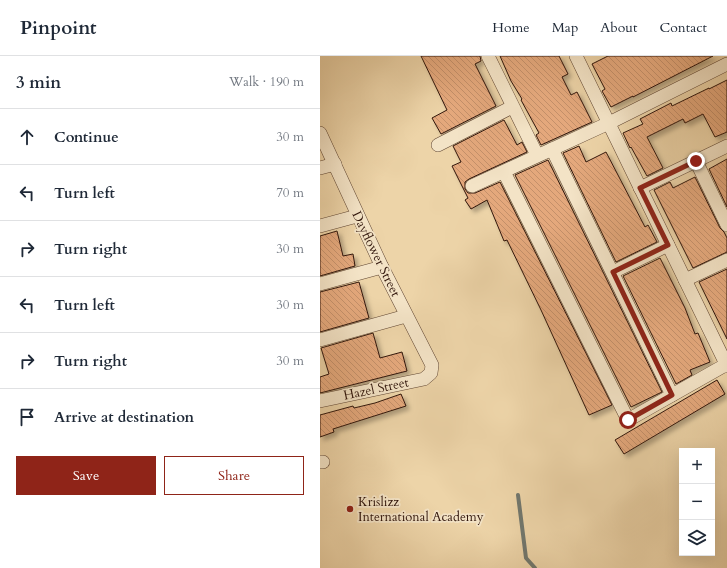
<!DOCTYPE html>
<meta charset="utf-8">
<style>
:root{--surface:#fff;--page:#f2f2f3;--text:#1f2937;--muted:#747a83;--line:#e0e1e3;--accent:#8f2418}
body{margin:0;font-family:Cardo,serif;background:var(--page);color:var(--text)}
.controls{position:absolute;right:12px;bottom:12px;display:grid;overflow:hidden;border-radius:0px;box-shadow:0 4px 16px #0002}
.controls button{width:36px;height:36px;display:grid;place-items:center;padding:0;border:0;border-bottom:1px solid var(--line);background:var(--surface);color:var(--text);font:20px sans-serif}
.stop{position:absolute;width:12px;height:12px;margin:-9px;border:3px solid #8f2418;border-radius:50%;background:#fff}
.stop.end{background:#8f2418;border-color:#fff;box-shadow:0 1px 4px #0008}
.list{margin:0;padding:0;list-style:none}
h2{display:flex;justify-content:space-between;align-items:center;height:52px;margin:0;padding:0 16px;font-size:17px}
h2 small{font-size:13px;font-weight:400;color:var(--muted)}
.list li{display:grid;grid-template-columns:26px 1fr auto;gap:12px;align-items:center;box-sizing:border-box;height:56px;padding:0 16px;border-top:1px solid var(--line)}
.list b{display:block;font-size:15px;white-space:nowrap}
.list em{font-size:13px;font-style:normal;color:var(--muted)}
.actions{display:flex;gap:8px;padding:12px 16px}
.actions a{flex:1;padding:9px 0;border:1px solid var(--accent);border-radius:0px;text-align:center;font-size:14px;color:var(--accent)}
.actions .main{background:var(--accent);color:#fff}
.icon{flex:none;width:22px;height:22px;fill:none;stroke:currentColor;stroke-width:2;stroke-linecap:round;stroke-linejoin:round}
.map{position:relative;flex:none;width:407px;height:512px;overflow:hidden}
header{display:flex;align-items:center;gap:24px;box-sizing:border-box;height:56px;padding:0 20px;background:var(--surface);border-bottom:1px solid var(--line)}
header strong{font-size:19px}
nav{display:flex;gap:22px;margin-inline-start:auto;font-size:14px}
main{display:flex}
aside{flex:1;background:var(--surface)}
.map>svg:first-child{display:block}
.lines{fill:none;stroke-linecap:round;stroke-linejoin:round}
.stream{stroke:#71776e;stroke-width:4}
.building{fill:url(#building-back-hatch);stroke:#31160c;filter:url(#shadow)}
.minor-casing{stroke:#604633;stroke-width:14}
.minor{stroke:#f3e3c6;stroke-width:13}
.route{stroke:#8f2418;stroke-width:5}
.poi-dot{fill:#8f2418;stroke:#f3e3c6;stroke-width:1.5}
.labels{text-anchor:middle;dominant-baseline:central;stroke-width:3.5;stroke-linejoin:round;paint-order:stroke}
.street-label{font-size:13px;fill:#31160c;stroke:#f3e3c6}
.poi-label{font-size:13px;fill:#31160c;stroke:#f3e3c6;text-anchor:start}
</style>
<header>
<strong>Pinpoint</strong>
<nav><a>Home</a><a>Map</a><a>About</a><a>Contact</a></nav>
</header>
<main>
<aside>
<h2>3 min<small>Walk · 190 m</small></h2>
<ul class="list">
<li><svg class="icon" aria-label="ahead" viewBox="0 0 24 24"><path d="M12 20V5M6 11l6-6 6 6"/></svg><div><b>Continue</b></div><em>30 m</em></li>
<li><svg class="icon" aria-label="left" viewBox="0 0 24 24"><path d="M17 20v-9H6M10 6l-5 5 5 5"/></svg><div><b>Turn left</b></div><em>70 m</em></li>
<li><svg class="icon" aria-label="right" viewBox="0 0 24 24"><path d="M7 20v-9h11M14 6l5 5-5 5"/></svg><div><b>Turn right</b></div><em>30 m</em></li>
<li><svg class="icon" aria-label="left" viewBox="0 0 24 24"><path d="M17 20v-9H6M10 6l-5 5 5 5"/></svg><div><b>Turn left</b></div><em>30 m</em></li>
<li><svg class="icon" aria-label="right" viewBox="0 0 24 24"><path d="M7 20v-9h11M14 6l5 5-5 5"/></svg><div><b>Turn right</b></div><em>30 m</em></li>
<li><svg class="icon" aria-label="arrive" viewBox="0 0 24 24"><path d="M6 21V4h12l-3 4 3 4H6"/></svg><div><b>Arrive at destination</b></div></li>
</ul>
<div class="actions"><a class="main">Save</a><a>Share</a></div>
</aside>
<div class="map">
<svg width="407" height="512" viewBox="0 0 407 512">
<defs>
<pattern id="building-back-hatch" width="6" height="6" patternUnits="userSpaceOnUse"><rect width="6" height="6" fill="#e4a87c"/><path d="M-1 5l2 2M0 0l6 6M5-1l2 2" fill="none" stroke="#c4906a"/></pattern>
<filter id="shadow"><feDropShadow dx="3.5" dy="3.5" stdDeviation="2" flood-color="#0004"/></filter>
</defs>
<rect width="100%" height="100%" fill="#edd4a8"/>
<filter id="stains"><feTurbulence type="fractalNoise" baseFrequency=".005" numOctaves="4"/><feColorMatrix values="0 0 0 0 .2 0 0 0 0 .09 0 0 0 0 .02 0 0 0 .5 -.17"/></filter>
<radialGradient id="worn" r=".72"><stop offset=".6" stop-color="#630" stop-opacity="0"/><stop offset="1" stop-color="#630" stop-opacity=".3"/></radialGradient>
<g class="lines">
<!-- stream -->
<polyline class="stream" points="198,439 206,502 215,512"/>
</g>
<!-- building -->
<g class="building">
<polygon points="101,0 160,0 161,5 155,8 176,50 121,78 112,62 127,54"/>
<polygon points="180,0 239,0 248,18 242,21 251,39 257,36 272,66 221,89 216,79 219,77 201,44 202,43 191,25"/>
<polygon points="288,0 393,0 313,41 313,40 291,51 282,35 285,33 272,8"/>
<polygon points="407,24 407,76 395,81 383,58 365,67 363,63 327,81 343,112 327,120 311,91 310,92 303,77 323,68 320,63 351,47 352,50 389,32 389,33"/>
<polygon points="184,64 197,89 202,86 207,96 149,123 145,126 145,133 148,137 155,137 180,126 292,349 269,359 221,254 187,184 184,185 167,144 151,153 145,144 148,142 132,110 141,106 133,90"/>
<polygon points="259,90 266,106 286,96 325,171 328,169 337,186 296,206 243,97"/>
<polygon points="407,103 407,151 389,113"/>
<polygon points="228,104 342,336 311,351 195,119"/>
<polygon points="375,121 400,172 404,176 407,182 407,196 373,212 334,134 350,126 353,132"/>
<polygon points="17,175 23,200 33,198 35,210 0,220 0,180"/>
<polygon points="340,202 365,252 375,278 378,277 390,306 370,314 372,319 356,328 303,220"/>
<polygon points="407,213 407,283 379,226"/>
<polygon points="39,226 49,262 0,276 0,236"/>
<polygon points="53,277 60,302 82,296 87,315 0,337 0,321 9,318 1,292"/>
<polygon points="397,324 405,338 304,398 295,384"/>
<polygon points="81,338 86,350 13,373 14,376 0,381 0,359 33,350 34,352 55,347"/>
</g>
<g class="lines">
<defs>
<g id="minor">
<polyline points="168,0 217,99"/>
<polyline points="256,0 407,310"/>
<polyline points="0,77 62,211 112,309 111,317 104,323 0,345"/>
<polyline points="118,89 192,51"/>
<polyline points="232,93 352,339"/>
<polyline points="376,105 407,169"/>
<polyline points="0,112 15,108"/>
<polyline points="184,116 308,364 407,308"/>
<polyline points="152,130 289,67 407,8"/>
<polyline points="320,132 407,90"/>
<polyline points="0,170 37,160"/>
<polyline points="293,216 348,189"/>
<polyline points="365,224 407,204"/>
<polyline points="0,228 62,211"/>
<polyline points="0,284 86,260"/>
<polyline points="0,406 3,406"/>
</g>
</defs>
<!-- minor casing -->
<use href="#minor" class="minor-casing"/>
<!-- minor -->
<use href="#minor" class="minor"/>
</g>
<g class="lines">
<!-- route -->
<polyline class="route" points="308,364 352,339 293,216 348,189 320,132 376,105"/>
</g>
<!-- markers -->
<circle class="poi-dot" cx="30" cy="453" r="4"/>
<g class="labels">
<!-- street labels -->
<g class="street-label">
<text transform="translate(56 198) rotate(64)">Dayflower Street</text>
<text transform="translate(56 333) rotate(-12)">Hazel Street</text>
</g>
<!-- poi labels -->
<g class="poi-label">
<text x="38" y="446">Krislizz<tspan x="38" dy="15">International Academy</tspan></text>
</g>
</g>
<rect width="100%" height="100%" filter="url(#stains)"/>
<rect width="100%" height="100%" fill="url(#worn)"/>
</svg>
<div class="controls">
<button>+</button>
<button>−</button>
<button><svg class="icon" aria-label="layers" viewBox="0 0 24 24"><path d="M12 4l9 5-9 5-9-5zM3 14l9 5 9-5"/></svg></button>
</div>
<div class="stop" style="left:308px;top:364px"></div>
<div class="stop end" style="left:376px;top:105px"></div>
</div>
</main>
